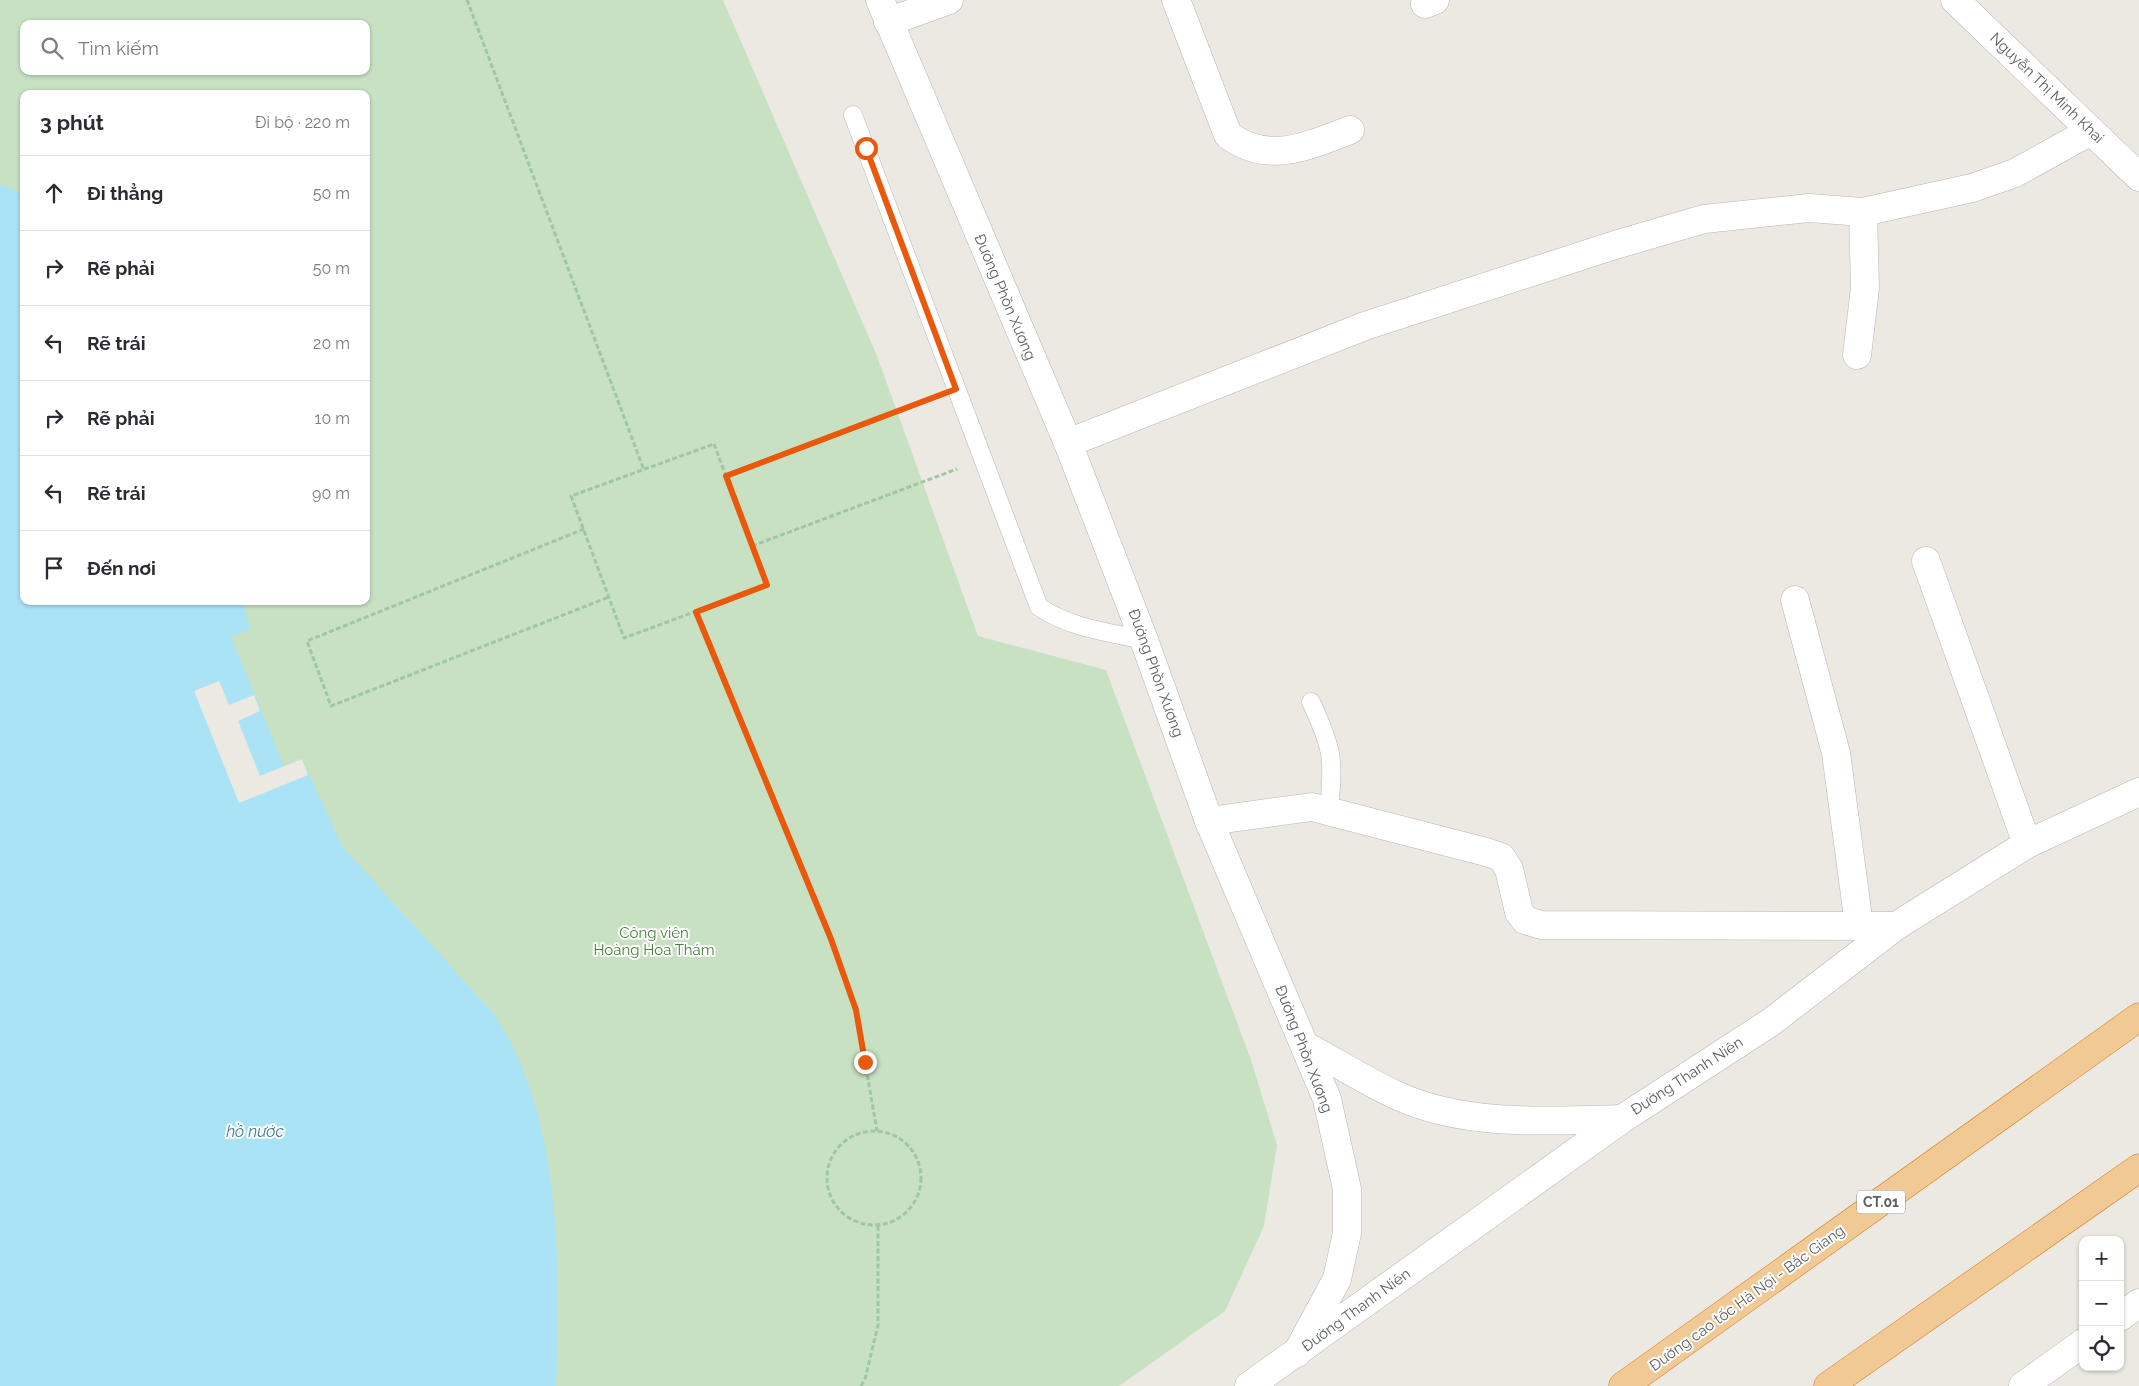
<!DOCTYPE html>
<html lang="vi">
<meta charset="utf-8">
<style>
:root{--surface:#fff;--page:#f7f7f7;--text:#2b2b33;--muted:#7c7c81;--line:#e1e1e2}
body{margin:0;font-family:Raleway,sans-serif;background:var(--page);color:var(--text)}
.controls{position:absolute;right:15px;bottom:15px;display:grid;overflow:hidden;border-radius:10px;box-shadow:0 1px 4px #0004}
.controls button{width:45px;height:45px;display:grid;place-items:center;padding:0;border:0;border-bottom:1px solid var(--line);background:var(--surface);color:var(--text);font:25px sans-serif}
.stop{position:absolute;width:15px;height:15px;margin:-11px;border:4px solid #ea580c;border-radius:50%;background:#fff}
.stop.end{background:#ea580c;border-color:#fff;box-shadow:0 1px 5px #0008}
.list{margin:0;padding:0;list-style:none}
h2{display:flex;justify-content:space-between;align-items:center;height:65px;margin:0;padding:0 20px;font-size:21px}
h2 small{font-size:16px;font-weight:400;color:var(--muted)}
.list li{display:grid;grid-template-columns:32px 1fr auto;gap:15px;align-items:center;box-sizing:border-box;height:75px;padding:0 20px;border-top:1px solid var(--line)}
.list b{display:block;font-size:19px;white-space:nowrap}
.list em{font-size:16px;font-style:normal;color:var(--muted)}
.icon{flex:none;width:28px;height:28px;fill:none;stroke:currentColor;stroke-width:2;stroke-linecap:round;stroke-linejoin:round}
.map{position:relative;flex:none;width:2139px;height:1386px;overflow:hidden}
.search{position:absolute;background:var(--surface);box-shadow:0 1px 4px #0004;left:20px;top:20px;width:350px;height:55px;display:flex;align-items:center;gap:12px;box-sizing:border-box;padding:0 18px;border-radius:10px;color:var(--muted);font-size:19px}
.panel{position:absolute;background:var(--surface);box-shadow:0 1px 4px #0004;left:20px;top:90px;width:350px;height:515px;border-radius:10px}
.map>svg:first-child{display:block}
.green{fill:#c8e1c2;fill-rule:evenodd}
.water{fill:#aae3f6}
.pier{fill:#ece9e3}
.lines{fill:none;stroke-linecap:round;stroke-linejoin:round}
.service-casing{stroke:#b4b6b9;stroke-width:19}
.minor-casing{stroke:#b4b6b9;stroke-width:29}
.tertiary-casing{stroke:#b4b6b9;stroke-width:29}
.motorway-casing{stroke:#d87818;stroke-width:29}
.path{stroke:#9fc7a3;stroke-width:3;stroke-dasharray:5 2.5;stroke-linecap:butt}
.service{stroke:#fff;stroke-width:18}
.minor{stroke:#fff;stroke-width:28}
.tertiary{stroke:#fff;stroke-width:28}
.motorway{stroke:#f1c995;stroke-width:28}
.route{stroke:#ea580c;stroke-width:6}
.labels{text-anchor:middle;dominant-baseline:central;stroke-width:4;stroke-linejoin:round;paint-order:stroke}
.shield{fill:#fff;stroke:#8c9091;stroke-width:1}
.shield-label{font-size:14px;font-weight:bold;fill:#5b6062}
.street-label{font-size:15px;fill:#5b6062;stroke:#fff}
.park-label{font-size:15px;fill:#477f3e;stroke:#fff}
.water-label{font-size:16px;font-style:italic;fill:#437b95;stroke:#fff}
</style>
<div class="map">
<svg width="2139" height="1386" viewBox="0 0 2139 1386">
<rect width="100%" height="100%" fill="#ece9e3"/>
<!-- green -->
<path class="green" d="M 0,0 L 723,0 L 877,356 L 978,636 L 1106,670 L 1251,1060 L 1277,1145 L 1264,1226 L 1225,1311 L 1119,1386 L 0,1386 ZM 24,24 L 366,24 L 366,71 L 24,71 ZM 24,94 L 366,94 L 366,601 L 24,601 Z"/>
<!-- water -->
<path class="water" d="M 0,184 L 24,194 L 24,601 L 242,601 L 250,629 L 231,637 L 284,766 L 302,759 L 342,846 L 492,1012 C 562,1111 561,1269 556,1386 L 0,1386 Z"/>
<!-- pier -->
<polygon class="pier" points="219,681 229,705 254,695 260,711 238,721 260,776 302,759 308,775 239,803 194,691"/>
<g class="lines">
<defs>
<g id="service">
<path d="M 853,115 L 1039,607 C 1070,628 1108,632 1144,640"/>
<path d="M 1311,702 C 1333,749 1334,759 1329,810"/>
</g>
<g id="minor">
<polyline points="880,0 1068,443 1144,640 1209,821 1327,1099 1347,1189 1347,1233 1337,1279 1297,1353"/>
<path d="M 1176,0 L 1228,135 C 1268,165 1308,146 1350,130"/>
<polyline points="1425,4 1435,0"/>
<polyline points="888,22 949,0"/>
<polyline points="1857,355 1865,288 1863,212"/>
<polyline points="1068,443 1365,326 1615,245 1704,219 1809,208 1863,212 1972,188 2015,173 2091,131"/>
<polyline points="1926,561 2027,844"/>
<polyline points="1795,600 1836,753 1859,925"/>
<polyline points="1209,821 1312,807 1486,852 1501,857 1509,869 1519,912 1525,920 1541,925 1896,926"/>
<path d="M 1306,1046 C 1336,1062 1365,1081 1396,1095 C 1464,1127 1549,1121 1622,1119"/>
</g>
<g id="tertiary">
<polyline points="1955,0 2139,177"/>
<polyline points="2120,1317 2139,1303"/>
<polyline points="1249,1386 1622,1119 1771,1022 1896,926 2027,844 2139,792"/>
<polyline points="2023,1386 2083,1343"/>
</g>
<g id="motorway">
<polyline points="1623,1386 2139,1017"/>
<polyline points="1828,1386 2139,1168"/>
</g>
</defs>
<!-- service casing -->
<use href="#service" class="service-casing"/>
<!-- minor casing -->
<use href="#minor" class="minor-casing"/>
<!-- tertiary casing -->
<use href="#tertiary" class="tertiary-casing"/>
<!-- motorway casing -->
<use href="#motorway" class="motorway-casing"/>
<!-- path -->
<g class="path">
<polyline points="467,0 644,470"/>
<polygon points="714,444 767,585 624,638 571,496"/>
<polyline points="726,476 933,398"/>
<polyline points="584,529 307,641 331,706 609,597"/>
<polyline points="752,546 957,469"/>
<polyline points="696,612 831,939 856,1010 877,1131"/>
<circle cx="874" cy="1178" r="47"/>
<polyline points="861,1386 865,1379 878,1325 878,1224"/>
</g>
<!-- service -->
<use href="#service" class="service"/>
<!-- minor -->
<use href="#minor" class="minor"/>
<!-- tertiary -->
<use href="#tertiary" class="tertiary"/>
<!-- motorway -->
<use href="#motorway" class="motorway"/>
</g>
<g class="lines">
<!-- route -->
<polyline class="route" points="865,1062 856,1010 831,939 696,612 767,585 726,476 956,389 866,148"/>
</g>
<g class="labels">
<!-- shield labels -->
<rect class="shield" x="1857" y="1190.5" width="48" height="23" rx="4"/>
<g class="shield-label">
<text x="1881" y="1202">CT.01</text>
</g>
<!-- street labels -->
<g class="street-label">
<text transform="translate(2047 88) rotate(44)">Nguyễn Thị Minh Khai</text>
<text transform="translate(1005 297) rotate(67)">Đường Phồn Xương</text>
<text transform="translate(1156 673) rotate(70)">Đường Phồn Xương</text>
<text transform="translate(1304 1049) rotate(69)">Đường Phồn Xương</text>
<text transform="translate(1687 1076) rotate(-33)">Đường Thanh Niên</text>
<text transform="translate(1747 1298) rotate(-36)">Đường cao tốc Hà Nội - Bắc Giang</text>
<text transform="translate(1356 1310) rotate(-36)">Đường Thanh Niên</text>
</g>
<!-- park labels -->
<g class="park-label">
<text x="654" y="933">Công viên<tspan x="654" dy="17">Hoàng Hoa Thám</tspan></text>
</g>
<!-- water labels -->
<g class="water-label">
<text x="255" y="1131">hồ nước</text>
</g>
</g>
</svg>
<div class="controls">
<button>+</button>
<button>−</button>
<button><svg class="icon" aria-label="locate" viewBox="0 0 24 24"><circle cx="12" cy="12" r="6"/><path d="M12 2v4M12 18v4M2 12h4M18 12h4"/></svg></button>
</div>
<div class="stop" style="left:866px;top:148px"></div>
<div class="stop end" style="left:865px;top:1062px"></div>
<div class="search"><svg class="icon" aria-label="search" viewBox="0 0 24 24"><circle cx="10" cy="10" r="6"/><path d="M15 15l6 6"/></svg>Tìm kiếm</div>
<section class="panel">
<h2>3 phút<small>Đi bộ · 220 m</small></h2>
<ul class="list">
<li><svg class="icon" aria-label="ahead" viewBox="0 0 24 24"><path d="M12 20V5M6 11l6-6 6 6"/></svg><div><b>Đi thẳng</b></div><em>50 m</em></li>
<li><svg class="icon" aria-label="right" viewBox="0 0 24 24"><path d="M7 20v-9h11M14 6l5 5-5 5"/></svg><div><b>Rẽ phải</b></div><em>50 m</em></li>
<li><svg class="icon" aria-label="left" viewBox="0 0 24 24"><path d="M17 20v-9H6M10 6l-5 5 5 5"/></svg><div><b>Rẽ trái</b></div><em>20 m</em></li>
<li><svg class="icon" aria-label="right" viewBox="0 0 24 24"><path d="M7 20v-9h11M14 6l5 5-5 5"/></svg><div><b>Rẽ phải</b></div><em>10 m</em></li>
<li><svg class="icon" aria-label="left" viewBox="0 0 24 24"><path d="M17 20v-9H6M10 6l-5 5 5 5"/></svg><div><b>Rẽ trái</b></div><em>90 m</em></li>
<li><svg class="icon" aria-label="arrive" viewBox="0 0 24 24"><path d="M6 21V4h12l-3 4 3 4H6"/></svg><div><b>Đến nơi</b></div></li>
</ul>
</section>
</div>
